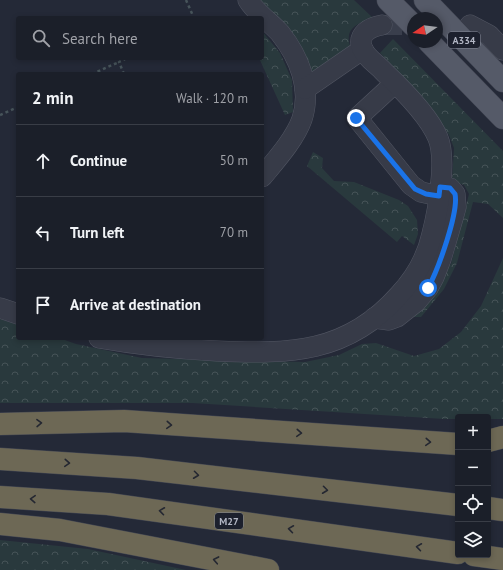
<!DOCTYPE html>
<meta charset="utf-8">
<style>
:root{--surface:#1b1f29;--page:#242731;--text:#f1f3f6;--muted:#a0a2a8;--line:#393d46}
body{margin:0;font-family:"PT Sans",sans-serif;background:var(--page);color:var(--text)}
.controls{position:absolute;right:12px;bottom:12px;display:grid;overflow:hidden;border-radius:4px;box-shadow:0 2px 6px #0003}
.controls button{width:36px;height:36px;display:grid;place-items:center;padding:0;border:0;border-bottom:1px solid var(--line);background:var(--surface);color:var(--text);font:20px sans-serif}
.compass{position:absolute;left:407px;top:12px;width:36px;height:36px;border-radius:50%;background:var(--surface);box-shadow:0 2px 6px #0003;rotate:257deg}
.stop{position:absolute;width:12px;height:12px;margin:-9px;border:3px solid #1a73e8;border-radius:50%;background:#fff}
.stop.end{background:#1a73e8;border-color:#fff;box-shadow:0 1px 4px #0008}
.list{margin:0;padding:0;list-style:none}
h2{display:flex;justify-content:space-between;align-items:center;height:52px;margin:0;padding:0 16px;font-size:17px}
h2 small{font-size:13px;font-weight:400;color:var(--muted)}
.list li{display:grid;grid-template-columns:26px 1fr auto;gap:12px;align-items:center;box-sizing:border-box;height:72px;padding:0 16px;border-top:1px solid var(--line)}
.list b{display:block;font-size:15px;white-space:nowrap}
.list em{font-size:13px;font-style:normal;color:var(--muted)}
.icon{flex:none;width:22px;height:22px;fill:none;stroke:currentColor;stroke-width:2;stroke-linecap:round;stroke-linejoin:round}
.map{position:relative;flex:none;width:503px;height:570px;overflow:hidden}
.search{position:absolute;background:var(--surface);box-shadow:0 2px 6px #0003;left:16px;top:16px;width:248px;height:44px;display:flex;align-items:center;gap:10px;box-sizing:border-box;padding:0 14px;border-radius:4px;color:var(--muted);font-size:15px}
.panel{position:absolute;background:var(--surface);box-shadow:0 2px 6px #0003;left:16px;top:72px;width:248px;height:268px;border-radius:4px}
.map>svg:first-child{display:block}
.forest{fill:url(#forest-crowns)}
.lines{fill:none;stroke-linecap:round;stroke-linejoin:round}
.minor-tunnel{stroke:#393e4c;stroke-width:20;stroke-dasharray:20 10;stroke-linecap:butt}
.minor-casing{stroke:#525663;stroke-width:21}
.major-casing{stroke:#404451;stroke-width:23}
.highway-casing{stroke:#424653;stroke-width:23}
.path{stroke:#47545a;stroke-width:2.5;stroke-dasharray:3 3;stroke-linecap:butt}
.minor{stroke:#373b48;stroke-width:20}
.major{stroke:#555a68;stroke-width:22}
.highway{stroke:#6d6855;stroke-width:22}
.oneway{stroke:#242731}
.route{stroke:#1a73e8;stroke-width:5}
.labels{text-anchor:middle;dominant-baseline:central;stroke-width:3;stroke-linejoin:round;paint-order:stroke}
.shield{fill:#1c202d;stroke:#858997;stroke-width:1}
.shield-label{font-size:10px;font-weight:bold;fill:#b2b6c4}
</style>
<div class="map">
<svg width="503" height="570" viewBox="0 0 503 570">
<defs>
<pattern id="forest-crowns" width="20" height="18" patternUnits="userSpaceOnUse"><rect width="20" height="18" fill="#29393d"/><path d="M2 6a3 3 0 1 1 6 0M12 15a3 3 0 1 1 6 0" fill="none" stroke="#465357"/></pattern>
</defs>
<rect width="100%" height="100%" fill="#242937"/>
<!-- forest -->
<g class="forest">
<path d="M 257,0 L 354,0 L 373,18 C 354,25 343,29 352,51 L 311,77 Z"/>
<polygon points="262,31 280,53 292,80 293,112 285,115 259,58 262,58"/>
<polygon points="393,39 503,151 503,218 488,204 473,202 457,263 444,289 421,317 405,317 451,264 469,194 464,185 452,181 454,148 449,135 422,97 380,53"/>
<polygon points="313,152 323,158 322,168 334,181 354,182 399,200 408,206 417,220 418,234 414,245 402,236 397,242 307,166"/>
<polygon points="503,258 503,419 488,419 488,417 458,417 458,419 444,419 193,403 0,403 0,319 18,325 18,338 59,338 76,344 142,358 305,362 339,355 362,344 376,343 414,356 439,349 461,332 481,306"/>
<polygon points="0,540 88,549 186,570 0,570"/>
</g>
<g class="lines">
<!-- minor-tunnel -->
<polyline class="minor-tunnel" points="382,25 413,25"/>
<defs>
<g id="minor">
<path d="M 248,0 C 256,13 270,22 280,33 C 299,57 312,88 302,119 C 295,139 276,160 262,177"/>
<polyline points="470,25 489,35 503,50"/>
<polyline points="395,83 357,118 411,185 421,192 439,196"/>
<polyline points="305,89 363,49"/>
<polyline points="0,308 18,314"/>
<polyline points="374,318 389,320 397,317 416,302 428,288 434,277 441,259 453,218 456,207 455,194 450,188 440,187"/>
<path d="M 99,338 C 138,345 177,349 217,351 C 289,354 347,354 399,295 C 415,278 427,257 432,234 C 438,211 447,160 438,138 C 429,116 401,88 384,72 C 377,64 366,58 362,48 C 357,34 370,27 382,25"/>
</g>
<g id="major">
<polyline points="388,0 413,25"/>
<polyline points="425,0 503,81"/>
<polyline points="429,42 503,118"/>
</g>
<g id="highway">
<polyline points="0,424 124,421 458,444"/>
<polyline points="488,441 503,437"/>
<polyline points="0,459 137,468 458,505"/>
<polyline points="0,497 108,504 458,553"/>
<polyline points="488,508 503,510"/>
<polyline points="0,524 60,530 268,570"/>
<polyline points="474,555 503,559"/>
</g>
</defs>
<!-- minor casing -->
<use href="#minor" class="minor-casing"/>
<!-- major casing -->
<use href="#major" class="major-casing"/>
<!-- highway casing -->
<use href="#highway" class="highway-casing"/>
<!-- path -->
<g class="path">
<polyline points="186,0 194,18"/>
<polyline points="92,74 119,62"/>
<polyline points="124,74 119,62 127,58"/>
<polyline points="0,115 18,107"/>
</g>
<!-- minor -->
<use href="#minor" class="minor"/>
<!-- major -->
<use href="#major" class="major"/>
<!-- highway -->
<use href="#highway" class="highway"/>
</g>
<!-- one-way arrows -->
<defs><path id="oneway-chevron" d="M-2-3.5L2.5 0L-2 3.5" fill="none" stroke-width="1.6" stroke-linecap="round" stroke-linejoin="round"/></defs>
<g class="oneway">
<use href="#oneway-chevron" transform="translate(39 423) rotate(-1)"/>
<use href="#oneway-chevron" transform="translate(169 425) rotate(4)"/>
<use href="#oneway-chevron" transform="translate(299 433) rotate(4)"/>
<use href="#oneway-chevron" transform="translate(428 442) rotate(4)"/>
<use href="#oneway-chevron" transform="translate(67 463) rotate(4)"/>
<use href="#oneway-chevron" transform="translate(196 475) rotate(7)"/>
<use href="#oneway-chevron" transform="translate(325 490) rotate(7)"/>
<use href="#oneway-chevron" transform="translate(33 499) rotate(-177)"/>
<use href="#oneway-chevron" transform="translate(162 511) rotate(-172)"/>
<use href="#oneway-chevron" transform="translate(291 529) rotate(-172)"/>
<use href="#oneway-chevron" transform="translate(419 547) rotate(-172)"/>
<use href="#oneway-chevron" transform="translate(216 560) rotate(-169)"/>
</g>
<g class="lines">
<!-- route -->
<path class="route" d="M 356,118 L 415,189 L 426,194 L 439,196 L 440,187 L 450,188 L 455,194 C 459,212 438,270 428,288"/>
</g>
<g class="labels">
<!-- shield labels -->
<g class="shield">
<rect x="448" y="32" width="32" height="16" rx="3"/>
<rect x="215" y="513" width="28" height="16" rx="3"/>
</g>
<g class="shield-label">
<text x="464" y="40">A334</text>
<text x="229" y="521">M27</text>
</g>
</g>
</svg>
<div class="controls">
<button>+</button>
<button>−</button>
<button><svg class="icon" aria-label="locate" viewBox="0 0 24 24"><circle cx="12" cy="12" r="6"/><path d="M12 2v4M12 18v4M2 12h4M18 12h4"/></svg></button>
<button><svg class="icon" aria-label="layers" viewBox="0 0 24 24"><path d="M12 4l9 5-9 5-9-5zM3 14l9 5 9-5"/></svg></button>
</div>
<svg class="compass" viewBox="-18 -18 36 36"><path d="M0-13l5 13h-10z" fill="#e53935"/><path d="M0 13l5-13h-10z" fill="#a0a2a8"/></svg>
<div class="stop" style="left:428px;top:288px"></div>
<div class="stop end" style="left:356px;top:118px"></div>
<div class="search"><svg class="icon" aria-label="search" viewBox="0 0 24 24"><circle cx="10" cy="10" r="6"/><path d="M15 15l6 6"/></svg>Search here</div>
<section class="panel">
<h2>2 min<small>Walk · 120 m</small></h2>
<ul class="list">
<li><svg class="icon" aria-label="ahead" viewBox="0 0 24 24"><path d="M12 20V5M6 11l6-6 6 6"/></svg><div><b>Continue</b></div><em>50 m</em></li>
<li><svg class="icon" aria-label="left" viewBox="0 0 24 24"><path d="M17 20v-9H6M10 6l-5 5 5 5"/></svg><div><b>Turn left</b></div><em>70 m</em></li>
<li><svg class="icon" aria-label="arrive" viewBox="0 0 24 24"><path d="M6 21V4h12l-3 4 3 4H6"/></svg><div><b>Arrive at destination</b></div></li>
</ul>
</section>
</div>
